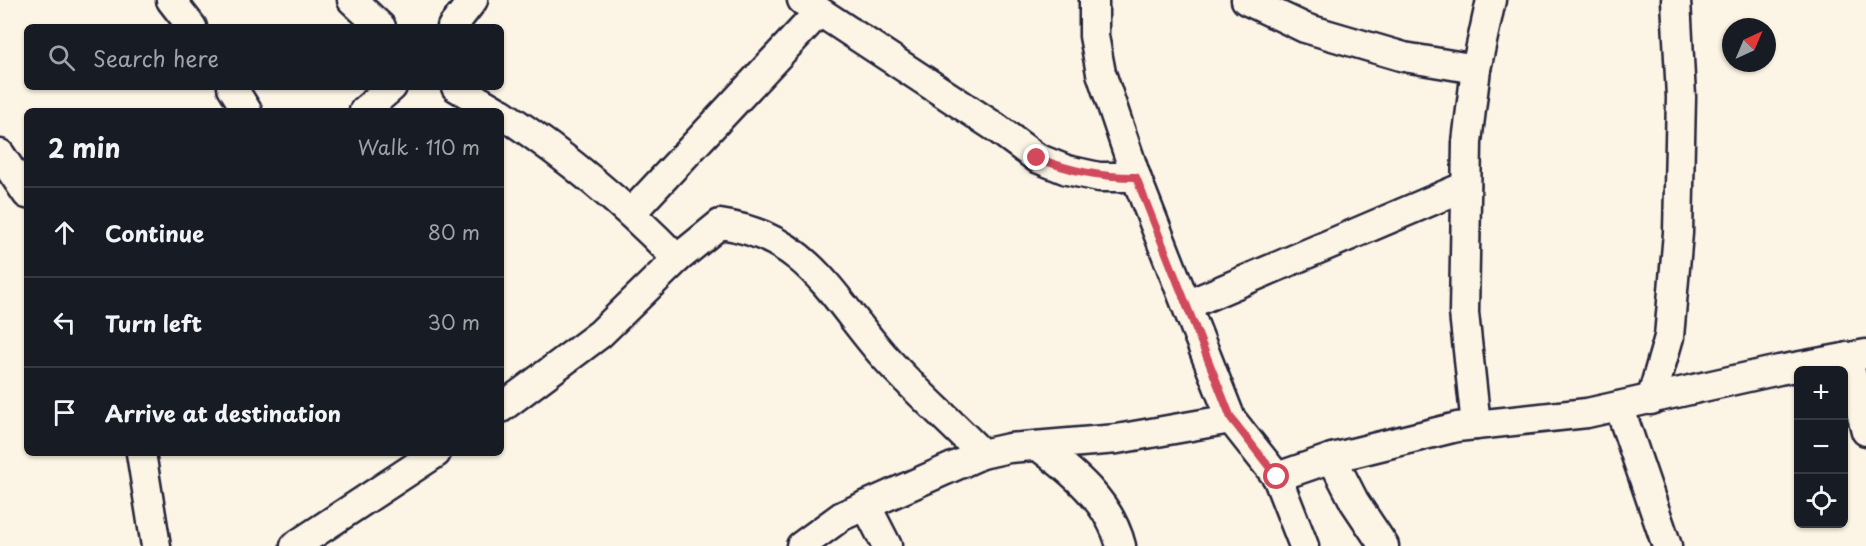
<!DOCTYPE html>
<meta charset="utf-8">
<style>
:root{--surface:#171b24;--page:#242831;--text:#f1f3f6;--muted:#9ea1a6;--line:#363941}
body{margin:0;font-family:"Playpen Sans",sans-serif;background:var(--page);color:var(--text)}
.controls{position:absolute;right:18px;bottom:18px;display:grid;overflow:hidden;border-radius:9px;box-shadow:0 2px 4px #0004}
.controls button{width:54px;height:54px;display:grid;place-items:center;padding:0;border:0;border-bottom:2px solid var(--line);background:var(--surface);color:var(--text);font:30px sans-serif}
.compass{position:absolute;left:1722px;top:18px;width:54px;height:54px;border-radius:50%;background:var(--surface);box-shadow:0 2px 4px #0004;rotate:44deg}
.stop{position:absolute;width:18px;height:18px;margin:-14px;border:4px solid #d1495b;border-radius:50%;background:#fff}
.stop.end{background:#d1495b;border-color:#fff;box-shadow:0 2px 6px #0008}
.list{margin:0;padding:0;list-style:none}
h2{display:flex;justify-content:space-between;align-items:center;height:78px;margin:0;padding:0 24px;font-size:26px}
h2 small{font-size:20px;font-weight:400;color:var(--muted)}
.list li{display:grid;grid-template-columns:39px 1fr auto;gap:18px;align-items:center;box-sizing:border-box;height:90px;padding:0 24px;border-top:2px solid var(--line)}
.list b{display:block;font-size:22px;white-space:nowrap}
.list em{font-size:20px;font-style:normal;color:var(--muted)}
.icon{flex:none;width:33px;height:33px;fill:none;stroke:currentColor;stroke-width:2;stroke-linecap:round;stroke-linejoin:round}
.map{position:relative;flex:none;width:1866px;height:546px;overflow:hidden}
.search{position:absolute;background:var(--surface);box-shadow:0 2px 4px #0004;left:24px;top:24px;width:480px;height:66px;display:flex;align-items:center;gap:15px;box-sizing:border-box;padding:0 21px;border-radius:9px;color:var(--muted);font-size:22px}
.panel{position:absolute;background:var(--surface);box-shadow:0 2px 4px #0004;left:24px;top:108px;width:480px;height:348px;border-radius:9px}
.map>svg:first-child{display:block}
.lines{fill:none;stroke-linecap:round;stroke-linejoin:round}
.street-casing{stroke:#22223b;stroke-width:33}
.street{stroke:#fcf5e5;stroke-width:28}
.route{stroke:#d1495b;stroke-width:8}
</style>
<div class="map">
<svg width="1866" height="546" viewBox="0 0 1866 546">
<rect width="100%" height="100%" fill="#fcf5e5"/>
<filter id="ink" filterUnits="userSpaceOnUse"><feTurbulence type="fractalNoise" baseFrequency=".0167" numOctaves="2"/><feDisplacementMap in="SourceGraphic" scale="12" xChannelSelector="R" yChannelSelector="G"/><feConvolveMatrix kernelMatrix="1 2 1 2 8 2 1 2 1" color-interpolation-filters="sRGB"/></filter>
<g filter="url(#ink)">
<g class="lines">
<defs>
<g id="street">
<polyline points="171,0 192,27"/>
<polyline points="352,0 381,27"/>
<polyline points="802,0 995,127 1037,158 1067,170 1099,177 1136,177"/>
<polyline points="1094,0 1094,36 1101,73 1136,177 1231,419 1277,477 1332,458 1457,427 1587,413 1779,370 1866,354"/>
<polyline points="1246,0 1305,28 1404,57 1476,69"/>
<polyline points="452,27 473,0"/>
<polyline points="232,87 247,111"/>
<polyline points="456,87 497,111"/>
<polyline points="364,111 392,87"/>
<path d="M 501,113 C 566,156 623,203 677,259"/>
<polyline points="0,154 27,194"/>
<polyline points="632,212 818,13"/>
<polyline points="1187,305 1466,186"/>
<polyline points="1847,357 1866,431"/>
<polyline points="1651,400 1669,337 1678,233 1681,97 1676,0"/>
<polyline points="1619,406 1667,546"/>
<path d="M 501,408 L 600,334 L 677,259 L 720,224 C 806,236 831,295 882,354 C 913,389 949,420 982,454"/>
<polyline points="1476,425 1464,313 1467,142 1476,69 1491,0"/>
<path d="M 1038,446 C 1073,472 1110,502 1121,546"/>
<polyline points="141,453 156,546"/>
<polyline points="1332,458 1354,501 1384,546"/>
<polyline points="1277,477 1304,546"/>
<polyline points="866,505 887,546"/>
<polyline points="295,546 436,453"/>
<polyline points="801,546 842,516 982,454 1009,448 1117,439 1231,419"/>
</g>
</defs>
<!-- street casing -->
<use href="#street" class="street-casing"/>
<!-- street -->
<use href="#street" class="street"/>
</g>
</g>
<g class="lines" filter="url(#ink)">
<!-- route -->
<path class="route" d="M 1037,158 C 1071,171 1099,177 1136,177 L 1231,418 L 1277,477"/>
</g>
</svg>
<div class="controls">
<button>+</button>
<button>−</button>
<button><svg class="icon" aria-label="locate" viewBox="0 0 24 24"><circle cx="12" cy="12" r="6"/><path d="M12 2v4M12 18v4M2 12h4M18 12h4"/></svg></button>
</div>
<svg class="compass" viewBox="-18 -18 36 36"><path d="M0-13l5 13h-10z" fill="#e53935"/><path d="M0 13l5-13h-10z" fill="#9ea1a6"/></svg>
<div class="stop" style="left:1277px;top:477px"></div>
<div class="stop end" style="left:1037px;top:158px"></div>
<div class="search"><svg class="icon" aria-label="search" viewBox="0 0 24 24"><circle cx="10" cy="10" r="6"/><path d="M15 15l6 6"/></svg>Search here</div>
<section class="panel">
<h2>2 min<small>Walk · 110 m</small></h2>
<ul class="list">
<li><svg class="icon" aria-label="ahead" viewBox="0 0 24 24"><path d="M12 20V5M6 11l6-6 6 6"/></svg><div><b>Continue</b></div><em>80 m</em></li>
<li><svg class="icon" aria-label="left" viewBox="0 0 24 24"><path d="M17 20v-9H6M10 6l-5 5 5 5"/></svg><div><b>Turn left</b></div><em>30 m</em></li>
<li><svg class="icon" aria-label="arrive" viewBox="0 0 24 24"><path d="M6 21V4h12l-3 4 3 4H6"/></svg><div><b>Arrive at destination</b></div></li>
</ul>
</section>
</div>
